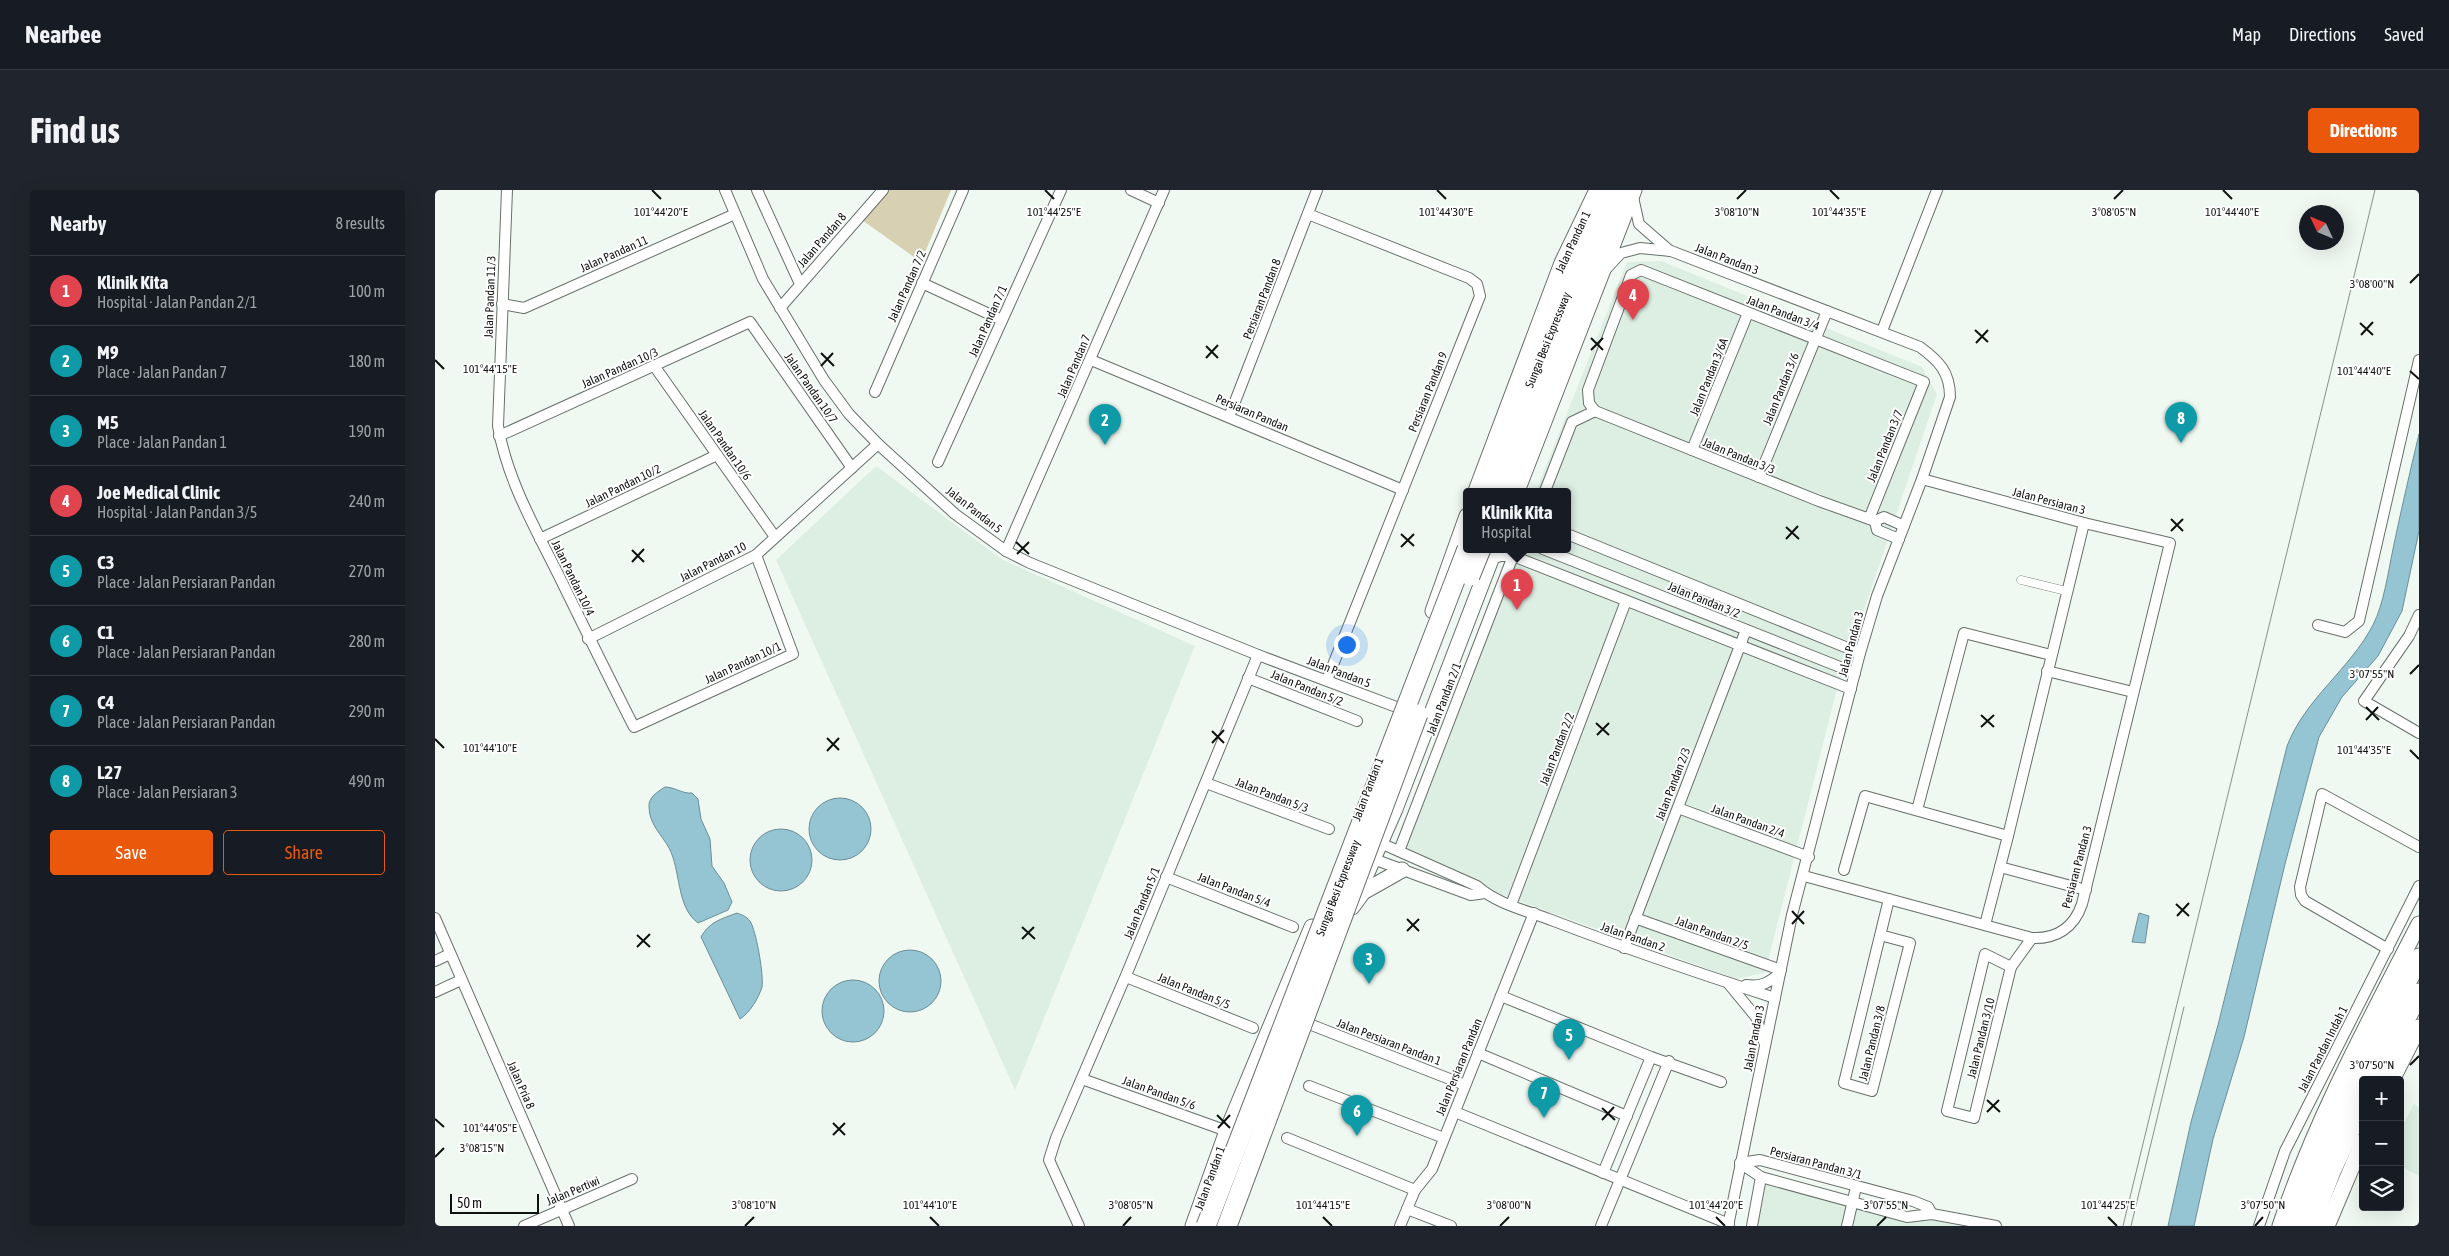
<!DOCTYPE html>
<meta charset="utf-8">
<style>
:root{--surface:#171b24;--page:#20242c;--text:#f1f3f6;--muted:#9ea1a6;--line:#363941;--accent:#ea580c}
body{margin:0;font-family:"Asap Condensed",sans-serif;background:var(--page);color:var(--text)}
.controls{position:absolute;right:15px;bottom:15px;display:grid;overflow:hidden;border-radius:5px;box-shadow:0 5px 20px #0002}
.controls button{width:45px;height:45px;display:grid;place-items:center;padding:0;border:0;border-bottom:1px solid var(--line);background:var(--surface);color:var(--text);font:25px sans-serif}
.compass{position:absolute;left:1864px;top:15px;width:45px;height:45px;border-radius:50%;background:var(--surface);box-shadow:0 5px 20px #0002;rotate:314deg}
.scale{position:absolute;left:15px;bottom:12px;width:89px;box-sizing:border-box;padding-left:5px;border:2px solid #0e110f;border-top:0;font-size:14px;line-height:18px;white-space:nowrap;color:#0e110f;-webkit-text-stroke:4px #fff;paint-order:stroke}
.you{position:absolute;left:911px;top:454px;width:18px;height:18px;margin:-12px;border:4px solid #fff;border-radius:50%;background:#1a73e8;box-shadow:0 0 0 8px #1a73e833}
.badge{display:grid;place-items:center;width:32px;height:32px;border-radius:50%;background:var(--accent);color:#fff;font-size:16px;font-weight:700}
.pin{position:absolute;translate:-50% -41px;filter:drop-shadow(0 1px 2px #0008)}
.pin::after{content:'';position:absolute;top:26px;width:18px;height:15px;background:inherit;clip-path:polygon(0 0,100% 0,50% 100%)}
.popup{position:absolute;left:1028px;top:298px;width:108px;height:65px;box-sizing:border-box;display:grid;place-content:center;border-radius:5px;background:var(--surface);filter:drop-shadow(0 1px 4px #0005);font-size:16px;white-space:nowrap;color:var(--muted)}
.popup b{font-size:19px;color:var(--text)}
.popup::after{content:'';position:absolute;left:50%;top:100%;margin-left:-10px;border:10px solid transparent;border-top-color:var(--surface)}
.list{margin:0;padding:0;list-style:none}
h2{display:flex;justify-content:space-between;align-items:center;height:65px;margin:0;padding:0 20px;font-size:21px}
h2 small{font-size:16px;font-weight:400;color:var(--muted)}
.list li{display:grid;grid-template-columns:32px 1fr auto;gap:15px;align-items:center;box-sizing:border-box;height:70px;padding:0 20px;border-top:1px solid var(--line)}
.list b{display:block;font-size:19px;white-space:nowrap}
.list p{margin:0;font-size:16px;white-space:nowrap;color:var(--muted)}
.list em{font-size:16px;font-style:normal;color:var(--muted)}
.actions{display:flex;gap:10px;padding:15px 20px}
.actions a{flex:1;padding:11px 0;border:1px solid var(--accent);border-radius:5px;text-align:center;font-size:18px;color:var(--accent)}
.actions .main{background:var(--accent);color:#fff}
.icon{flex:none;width:28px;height:28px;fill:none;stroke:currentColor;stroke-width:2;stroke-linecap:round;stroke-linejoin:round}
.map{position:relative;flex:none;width:1984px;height:1036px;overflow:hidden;border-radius:5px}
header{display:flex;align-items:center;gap:30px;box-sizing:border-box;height:70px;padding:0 25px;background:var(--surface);border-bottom:1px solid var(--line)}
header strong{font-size:24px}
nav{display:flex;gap:28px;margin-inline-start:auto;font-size:18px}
.intro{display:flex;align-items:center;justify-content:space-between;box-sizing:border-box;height:120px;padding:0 30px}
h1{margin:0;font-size:35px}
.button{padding:12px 22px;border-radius:5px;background:var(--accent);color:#fff;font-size:18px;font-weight:700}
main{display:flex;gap:30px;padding:0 30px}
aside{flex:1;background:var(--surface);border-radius:5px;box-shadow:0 5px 20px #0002}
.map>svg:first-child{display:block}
.built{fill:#ddeee3}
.green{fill:#d8d0b3}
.water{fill:#95c4d3;stroke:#6c8e98}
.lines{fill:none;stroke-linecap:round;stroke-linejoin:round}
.pedestrian-casing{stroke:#68706a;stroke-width:9}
.minor-casing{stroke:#68706a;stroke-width:12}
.secondary-casing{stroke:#68706a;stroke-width:17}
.motorway-casing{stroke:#68706a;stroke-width:21}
.pedestrian{stroke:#fff;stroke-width:8}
.minor{stroke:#fff;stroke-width:10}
.secondary{stroke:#fff;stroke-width:15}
.motorway{stroke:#fff;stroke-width:19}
.tram{stroke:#888f8a;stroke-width:1}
.motorway-bridge-casing{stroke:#68706a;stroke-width:21;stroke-linecap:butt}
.motorway-bridge{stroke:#fff;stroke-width:19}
.ticks{fill:none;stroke:#0e110f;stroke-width:2}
.labels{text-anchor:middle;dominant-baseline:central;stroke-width:4;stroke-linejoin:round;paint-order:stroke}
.street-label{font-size:12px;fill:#0e110f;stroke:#fff}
.ticks-label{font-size:12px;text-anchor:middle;fill:#0e110f;stroke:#fff;stroke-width:4;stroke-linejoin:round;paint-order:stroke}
</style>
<header>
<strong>Nearbee</strong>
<nav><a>Map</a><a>Directions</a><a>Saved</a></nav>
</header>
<div class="intro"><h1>Find us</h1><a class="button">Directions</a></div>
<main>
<aside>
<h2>Nearby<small>8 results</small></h2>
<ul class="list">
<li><span class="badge" style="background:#e0444e">1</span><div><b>Klinik Kita</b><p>Hospital · Jalan Pandan 2/1</p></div><em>100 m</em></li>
<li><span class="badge" style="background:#0f9aa8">2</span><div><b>M9</b><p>Place · Jalan Pandan 7</p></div><em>180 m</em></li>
<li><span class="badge" style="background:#0f9aa8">3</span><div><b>M5</b><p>Place · Jalan Pandan 1</p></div><em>190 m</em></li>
<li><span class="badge" style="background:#e0444e">4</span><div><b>Joe Medical Clinic</b><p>Hospital · Jalan Pandan 3/5</p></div><em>240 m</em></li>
<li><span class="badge" style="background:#0f9aa8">5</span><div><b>C3</b><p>Place · Jalan Persiaran Pandan</p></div><em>270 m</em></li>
<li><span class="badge" style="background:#0f9aa8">6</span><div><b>C1</b><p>Place · Jalan Persiaran Pandan</p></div><em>280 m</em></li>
<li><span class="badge" style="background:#0f9aa8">7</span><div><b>C4</b><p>Place · Jalan Persiaran Pandan</p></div><em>290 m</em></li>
<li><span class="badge" style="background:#0f9aa8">8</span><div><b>L27</b><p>Place · Jalan Persiaran 3</p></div><em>490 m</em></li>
</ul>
<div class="actions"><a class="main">Save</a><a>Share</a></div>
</aside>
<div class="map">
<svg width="1984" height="1036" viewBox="0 0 1984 1036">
<rect width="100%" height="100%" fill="#eff9f2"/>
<!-- built -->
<g class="built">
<polygon points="1226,71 1487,177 1502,204 1401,503 1330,783 1301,789 956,665 1078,359 1132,359 1132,301 1101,301 1192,72"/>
<polygon points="441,276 568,370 760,456 580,900 341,370"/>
<polygon points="1979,914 1984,917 1984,986 1965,976 1965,940"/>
<polygon points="1329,993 1477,1032 1502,1029 1538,1036 1321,1036"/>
</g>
<!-- green -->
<polygon class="green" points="453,0 516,0 486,72 427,30"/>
<!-- water -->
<g class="water">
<path d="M 1984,244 L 1984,341 L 1967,421 L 1943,466 L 1907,507 L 1884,547 L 1850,674 L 1809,847 L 1778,949 L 1759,1036 L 1733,1036 L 1756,932 L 1783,835 L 1852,556 C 1870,509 1915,479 1938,435 C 1949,413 1953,383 1958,359 C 1966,320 1975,282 1984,244 Z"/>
<path d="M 230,597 C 240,597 247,604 257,603 L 263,609 L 266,629 L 275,649 L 277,676 L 289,693 L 297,712 L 293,720 L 263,733 C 241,717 246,680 234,658 C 227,645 214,634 214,617 C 213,608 222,602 230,597 Z"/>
<circle cx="405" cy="639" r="31"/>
<circle cx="346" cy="670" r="31"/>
<path d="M 302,723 C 307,725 311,726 315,731 C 321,740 329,785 327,797 C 324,807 315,823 305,829 L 266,747 C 274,732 286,729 302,723 Z"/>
<polygon points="1704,723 1714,726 1710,753 1697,752"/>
<circle cx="475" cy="791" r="31"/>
<circle cx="418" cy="821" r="31"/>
</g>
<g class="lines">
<defs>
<polyline id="pedestrian" points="1586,390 1631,401"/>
<g id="minor">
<path d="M 72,0 L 63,236 C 72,289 99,336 123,384 C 148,435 173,486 199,537 L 358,464 L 321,365"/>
<polyline points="290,0 328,89 389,190 414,224 443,254 520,324 571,361 595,373 823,465 972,521"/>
<polyline points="322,0 365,94"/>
<polyline points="696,0 724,13"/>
<polyline points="1198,7 1204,34 1235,61"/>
<polyline points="873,24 1034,88 1042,94 1045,106 892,490"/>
<path d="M 1172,78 L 1186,63 L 1205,58 L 1236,61 L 1485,157 C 1504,171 1515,182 1515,207 L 1487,289 L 1442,406 L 1425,463 L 1357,725 L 1293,1036"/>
<polyline points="487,93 567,130"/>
<polyline points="67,114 89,118 300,24"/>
<polyline points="345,118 448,0"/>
<polyline points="1447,141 1502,0"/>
<polyline points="656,170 968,300"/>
<polyline points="220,177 340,347"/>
<polyline points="440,202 528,0"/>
<polyline points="794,227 882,0"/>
<polyline points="64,246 315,132 417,278"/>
<polyline points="1257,260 1313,123"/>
<polyline points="503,272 626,0"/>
<polyline points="1324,287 1392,121"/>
<polyline points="1110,301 1137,232 1160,221"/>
<polyline points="1434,329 1489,192 1206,80 1196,85 1153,200 1154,213 1160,221 1384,311 1440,331 1449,327 1469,336"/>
<polyline points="1440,331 1442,340 1464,349"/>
<polyline points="1132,344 1425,463"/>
<polyline points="105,349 282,265"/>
<polyline points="1108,359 1420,483"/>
<polyline points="571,361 729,0"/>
<polyline points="1056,369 1066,366 1078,366 1416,499"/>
<polyline points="1984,425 1974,446 1929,511 1984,543"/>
<polyline points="1883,435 1910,442 1924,431 1984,170"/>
<polyline points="153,449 321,365 443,254"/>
<polyline points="1612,481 1698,502"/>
<polyline points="813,488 922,531"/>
<polyline points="771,593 894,639"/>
<polyline points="1243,618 1374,667"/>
<polyline points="1482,620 1529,443 1616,465"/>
<path d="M 941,651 L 1042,696 C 1063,715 1094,721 1119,731 C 1192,759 1266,784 1340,808"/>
<polyline points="964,661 1078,366"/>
<polyline points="933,667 1036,705 1050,703"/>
<polyline points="1565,677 1651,700"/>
<polyline points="1409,680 1430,606 1573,646"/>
<path d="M 1369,686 L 1597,748 C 1621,749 1639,738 1647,714 L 1735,353 L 1649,333 L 1487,289"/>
<polyline points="731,687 858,737"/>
<polyline points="1076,715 1191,411"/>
<polyline points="0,728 134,1036"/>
<polyline points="1200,728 1346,780"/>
<polyline points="1550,735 1573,646 1649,333"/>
<polyline points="1445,745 1475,753 1437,901 1409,893 1454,709"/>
<polyline points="1189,758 1311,440"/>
<polyline points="1953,759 1870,711 1866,705 1865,697 1887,604 1984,657"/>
<polygon points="1550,764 1576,777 1539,928 1512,921"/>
<polyline points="0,771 15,764"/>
<polyline points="1576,777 1597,748"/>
<polyline points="691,787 818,838"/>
<polyline points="1293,793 1321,827 1329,852"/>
<path d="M 1311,795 C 1326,797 1334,793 1345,783"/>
<polyline points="0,802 26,790"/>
<polyline points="1066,806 1216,867 1286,892"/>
<polyline points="869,832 1030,895"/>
<polyline points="1043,863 1192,926"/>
<polyline points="647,889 792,941"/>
<polyline points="874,896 1009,948"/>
<polyline points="1020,922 1294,1034"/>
<polyline points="852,948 980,1000"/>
<polyline points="1305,973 1326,987 1472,1027 1497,1024 1561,1036"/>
<polyline points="1305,973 1325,970 1478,1011 1493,1017 1497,1024"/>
<polyline points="1168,983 1216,867"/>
<polyline points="972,1019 1016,1036"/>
<polyline points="89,1036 197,989"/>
<polyline points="644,1036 614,970 621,948 692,783 823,465"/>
<polyline points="965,1036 980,1000 997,979 1099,723"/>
<polyline points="1166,1036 1234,871"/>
<polyline points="1317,1036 1326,987"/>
<polyline points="1412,1036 1421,997"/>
<polyline points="1824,1036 1850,961 1984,696"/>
</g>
<g id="secondary">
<polyline points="1041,301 1127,73 1162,0"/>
<polyline points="1082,301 1199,0"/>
<polyline points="998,421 1032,326"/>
<polyline points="931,685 960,619 1060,359"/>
<polyline points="917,717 928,702 967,680"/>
<polyline points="1957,890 1984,837"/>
<polyline points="758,1036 792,941 877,737"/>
<path d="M 1845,1036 C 1880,931 1933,833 1984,734"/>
<polyline points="1892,1036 1928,951"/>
</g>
<g id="motorway">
<polyline points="1053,301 1173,0"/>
<polyline points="1068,301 1188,0"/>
<polyline points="1939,890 1984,803"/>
<path d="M 1857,1036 C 1890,943 1939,856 1984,768"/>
<polyline points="1875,1036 1896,981 1928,913"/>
</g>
</defs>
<!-- pedestrian casing -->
<use href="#pedestrian" class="pedestrian-casing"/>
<!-- minor casing -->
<use href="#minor" class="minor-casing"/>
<!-- secondary casing -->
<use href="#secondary" class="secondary-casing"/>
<!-- motorway casing -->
<use href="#motorway" class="motorway-casing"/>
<!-- pedestrian -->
<use href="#pedestrian" class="pedestrian"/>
<!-- minor -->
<use href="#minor" class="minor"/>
<!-- secondary -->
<use href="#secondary" class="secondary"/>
<!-- motorway -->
<use href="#motorway" class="motorway"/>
<!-- tram -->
<g class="tram">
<polyline points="1688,1036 1940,0"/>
<polyline points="1696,1036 1749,817"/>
</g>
<defs>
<g id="motorway-bridge">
<polyline points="1035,386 1046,359"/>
<polyline points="771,1036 1032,359"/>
<polyline points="792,1036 983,524"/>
</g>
</defs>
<!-- motorway-bridge casing -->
<use href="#motorway-bridge" class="motorway-bridge-casing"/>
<!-- motorway-bridge -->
<use href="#motorway-bridge" class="motorway-bridge"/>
</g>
<!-- ticks -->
<path class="ticks" d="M 217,0 L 226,9M 610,0 L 619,9M 1002,0 L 1011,9M 1395,0 L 1404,9M 1788,0 L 1797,9M 1302,9 L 1311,0M 1679,9 L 1688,0M 1975,93 L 1984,84M 1925,133 L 1938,145M 1540,140 L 1553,152M 1926,145 L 1938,132M 1156,148 L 1168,160M 1541,153 L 1553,140M 771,156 L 783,168M 1156,160 L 1168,148M 386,163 L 399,176M 771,168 L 783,155M 0,170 L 9,179M 386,176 L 398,163M 1975,181 L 1984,189M 1736,329 L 1748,341M 1351,337 L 1364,349M 1736,341 L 1748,329M 966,344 L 979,356M 1351,349 L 1363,336M 581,352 L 594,364M 966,357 L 979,344M 197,360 L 209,372M 582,364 L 594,352M 197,372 L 209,359M 1975,484 L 1984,475M 1931,517 L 1944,530M 1546,525 L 1559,537M 1931,530 L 1943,517M 1161,533 L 1174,545M 1546,537 L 1559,525M 777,541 L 789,553M 1162,545 L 1174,533M 392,548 L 404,560M 0,549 L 9,558M 777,553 L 789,540M 1975,560 L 1984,569M 392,561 L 404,548M 1741,714 L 1754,726M 1357,721 L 1369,734M 1742,726 L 1754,713M 972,729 L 984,741M 1357,734 L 1369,721M 587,737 L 600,749M 972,741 L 984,729M 202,745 L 215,757M 587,749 L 599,737M 202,757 L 215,744M 1975,875 L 1984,866M 1552,910 L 1565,922M 1167,918 L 1180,930M 1552,922 L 1564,910M 782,925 L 795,938M 0,929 L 9,937M 1167,930 L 1179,917M 398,933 L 410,945M 783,938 L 795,925M 398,945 L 410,933M 0,967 L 9,958M 495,1027 L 504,1036M 888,1027 L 897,1036M 1281,1027 L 1290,1036M 1673,1027 L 1682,1036M 310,1036 L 319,1027M 688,1036 L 696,1027M 1065,1036 L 1074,1027M 1442,1036 L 1451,1027M 1820,1036 L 1828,1027"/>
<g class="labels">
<!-- street labels -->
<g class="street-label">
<text transform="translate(387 50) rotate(-49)">Jalan Pandan 8</text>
<text transform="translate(1138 52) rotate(-65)">Jalan Pandan 1</text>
<text transform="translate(179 64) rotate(-24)">Jalan Pandan 11</text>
<text transform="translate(1292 69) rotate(21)">Jalan Pandan 3</text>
<text transform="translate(472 96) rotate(-66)">Jalan Pandan 7/2</text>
<text transform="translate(55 107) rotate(-88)">Jalan Pandan 11/3</text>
<text transform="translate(827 109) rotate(-69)">Persiaran Pandan 8</text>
<text transform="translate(1348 123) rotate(21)">Jalan Pandan 3/4</text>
<text transform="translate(553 131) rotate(-66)">Jalan Pandan 7/1</text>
<text transform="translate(1113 150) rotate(-68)">Sungai Besi Expressway</text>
<text transform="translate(639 176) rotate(-67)">Jalan Pandan 7</text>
<text transform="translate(185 178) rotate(-24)">Jalan Pandan 10/3</text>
<text transform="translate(1274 187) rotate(-68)">Jalan Pandan 3/6A</text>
<text transform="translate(376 198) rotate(55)">Jalan Pandan 10/7</text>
<text transform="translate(1346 199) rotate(-68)">Jalan Pandan 3/6</text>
<text transform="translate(993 202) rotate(-68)">Persiaran Pandan 9</text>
<text transform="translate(817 223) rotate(23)">Persiaran Pandan</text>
<text transform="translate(290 255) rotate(55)">Jalan Pandan 10/6</text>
<text transform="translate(1450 256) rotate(-68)">Jalan Pandan 3/7</text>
<text transform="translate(1304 266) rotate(22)">Jalan Pandan 3/3</text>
<text transform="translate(188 296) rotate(-26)">Jalan Pandan 10/2</text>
<text transform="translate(1614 311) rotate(15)">Jalan Persiaran 3</text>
<text transform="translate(539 320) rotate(38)">Jalan Pandan 5</text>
<text transform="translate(278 372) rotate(-27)">Jalan Pandan 10</text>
<text transform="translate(138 388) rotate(64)">Jalan Pandan 10/4</text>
<text transform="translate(1269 410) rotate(22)">Jalan Pandan 3/2</text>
<text transform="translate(1416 454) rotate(-75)">Jalan Pandan 3</text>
<text transform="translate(308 473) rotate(-25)">Jalan Pandan 10/1</text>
<text transform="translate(904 482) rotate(21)">Jalan Pandan 5</text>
<text transform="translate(872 498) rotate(22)">Jalan Pandan 5/2</text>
<text transform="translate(1009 509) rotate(-69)">Jalan Pandan 2/1</text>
<text transform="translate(1122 559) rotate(-69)">Jalan Pandan 2/2</text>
<text transform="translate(1238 594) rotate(-69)">Jalan Pandan 2/3</text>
<text transform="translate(933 599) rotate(-69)">Jalan Pandan 1</text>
<text transform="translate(837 605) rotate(21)">Jalan Pandan 5/3</text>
<text transform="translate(1313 631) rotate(20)">Jalan Pandan 2/4</text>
<text transform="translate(1642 677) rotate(-75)">Persiaran Pandan 3</text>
<text transform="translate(903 698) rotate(-69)">Sungai Besi Expressway</text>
<text transform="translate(799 700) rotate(21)">Jalan Pandan 5/4</text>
<text transform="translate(707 713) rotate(-68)">Jalan Pandan 5/1</text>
<text transform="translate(1277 743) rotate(20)">Jalan Pandan 2/5</text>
<text transform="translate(1198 747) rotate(19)">Jalan Pandan 2</text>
<text transform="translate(759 801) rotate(22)">Jalan Pandan 5/5</text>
<text transform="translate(1319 848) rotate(-79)">Jalan Pandan 3</text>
<text transform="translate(1546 848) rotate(-76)">Jalan Pandan 3/10</text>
<text transform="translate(954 852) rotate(21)">Jalan Persiaran Pandan 1</text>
<text transform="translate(1437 853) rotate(-76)">Jalan Pandan 3/8</text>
<text transform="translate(1888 859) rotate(-63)">Jalan Pandan Indah 1</text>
<text transform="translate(1024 877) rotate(-68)">Jalan Persiaran Pandan</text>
<text transform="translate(86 895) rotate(66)">Jalan Pria 8</text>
<text transform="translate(724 903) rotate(20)">Jalan Pandan 5/6</text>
<text transform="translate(1381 973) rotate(15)">Persiaran Pandan 3/1</text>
<text transform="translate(775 988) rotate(-70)">Jalan Pandan 1</text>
<text transform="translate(138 1001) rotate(-23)">Jalan Pertiwi</text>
</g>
</g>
<g class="ticks-label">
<text x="226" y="26">101°44'20"E</text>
<text x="619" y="26">101°44'25"E</text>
<text x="1011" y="26">101°44'30"E</text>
<text x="1404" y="26">101°44'35"E</text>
<text x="1797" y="26">101°44'40"E</text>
<text x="1302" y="26">3°08'10"N</text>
<text x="1679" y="26">3°08'05"N</text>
<text x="1937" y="98">3°08'00"N</text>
<text x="55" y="183">101°44'15"E</text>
<text x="1929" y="185">101°44'40"E</text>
<text x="1937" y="488">3°07'55"N</text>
<text x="55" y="562">101°44'10"E</text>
<text x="1929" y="564">101°44'35"E</text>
<text x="1937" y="879">3°07'50"N</text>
<text x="55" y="942">101°44'05"E</text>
<text x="47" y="962">3°08'15"N</text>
<text x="319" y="1019">3°08'10"N</text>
<text x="696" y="1019">3°08'05"N</text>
<text x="1074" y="1019">3°08'00"N</text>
<text x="1451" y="1019">3°07'55"N</text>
<text x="1828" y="1019">3°07'50"N</text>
<text x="495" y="1019">101°44'10"E</text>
<text x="888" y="1019">101°44'15"E</text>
<text x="1281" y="1019">101°44'20"E</text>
<text x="1673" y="1019">101°44'25"E</text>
</g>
</svg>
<div class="controls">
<button>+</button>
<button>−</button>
<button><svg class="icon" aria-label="layers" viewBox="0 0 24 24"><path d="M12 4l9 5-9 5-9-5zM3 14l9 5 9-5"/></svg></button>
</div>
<svg class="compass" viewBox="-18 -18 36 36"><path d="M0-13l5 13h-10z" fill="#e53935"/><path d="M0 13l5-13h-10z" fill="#9ea1a6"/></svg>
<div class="scale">50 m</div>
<div class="you"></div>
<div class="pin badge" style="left:1082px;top:420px;background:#e0444e">1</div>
<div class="popup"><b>Klinik Kita</b>Hospital</div>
<div class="pin badge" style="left:670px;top:255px;background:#0f9aa8">2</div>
<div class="pin badge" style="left:934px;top:794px;background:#0f9aa8">3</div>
<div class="pin badge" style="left:1198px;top:130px;background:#e0444e">4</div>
<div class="pin badge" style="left:1134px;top:870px;background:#0f9aa8">5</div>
<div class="pin badge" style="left:922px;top:946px;background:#0f9aa8">6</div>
<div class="pin badge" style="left:1109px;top:928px;background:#0f9aa8">7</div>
<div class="pin badge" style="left:1746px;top:253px;background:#0f9aa8">8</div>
</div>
</main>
